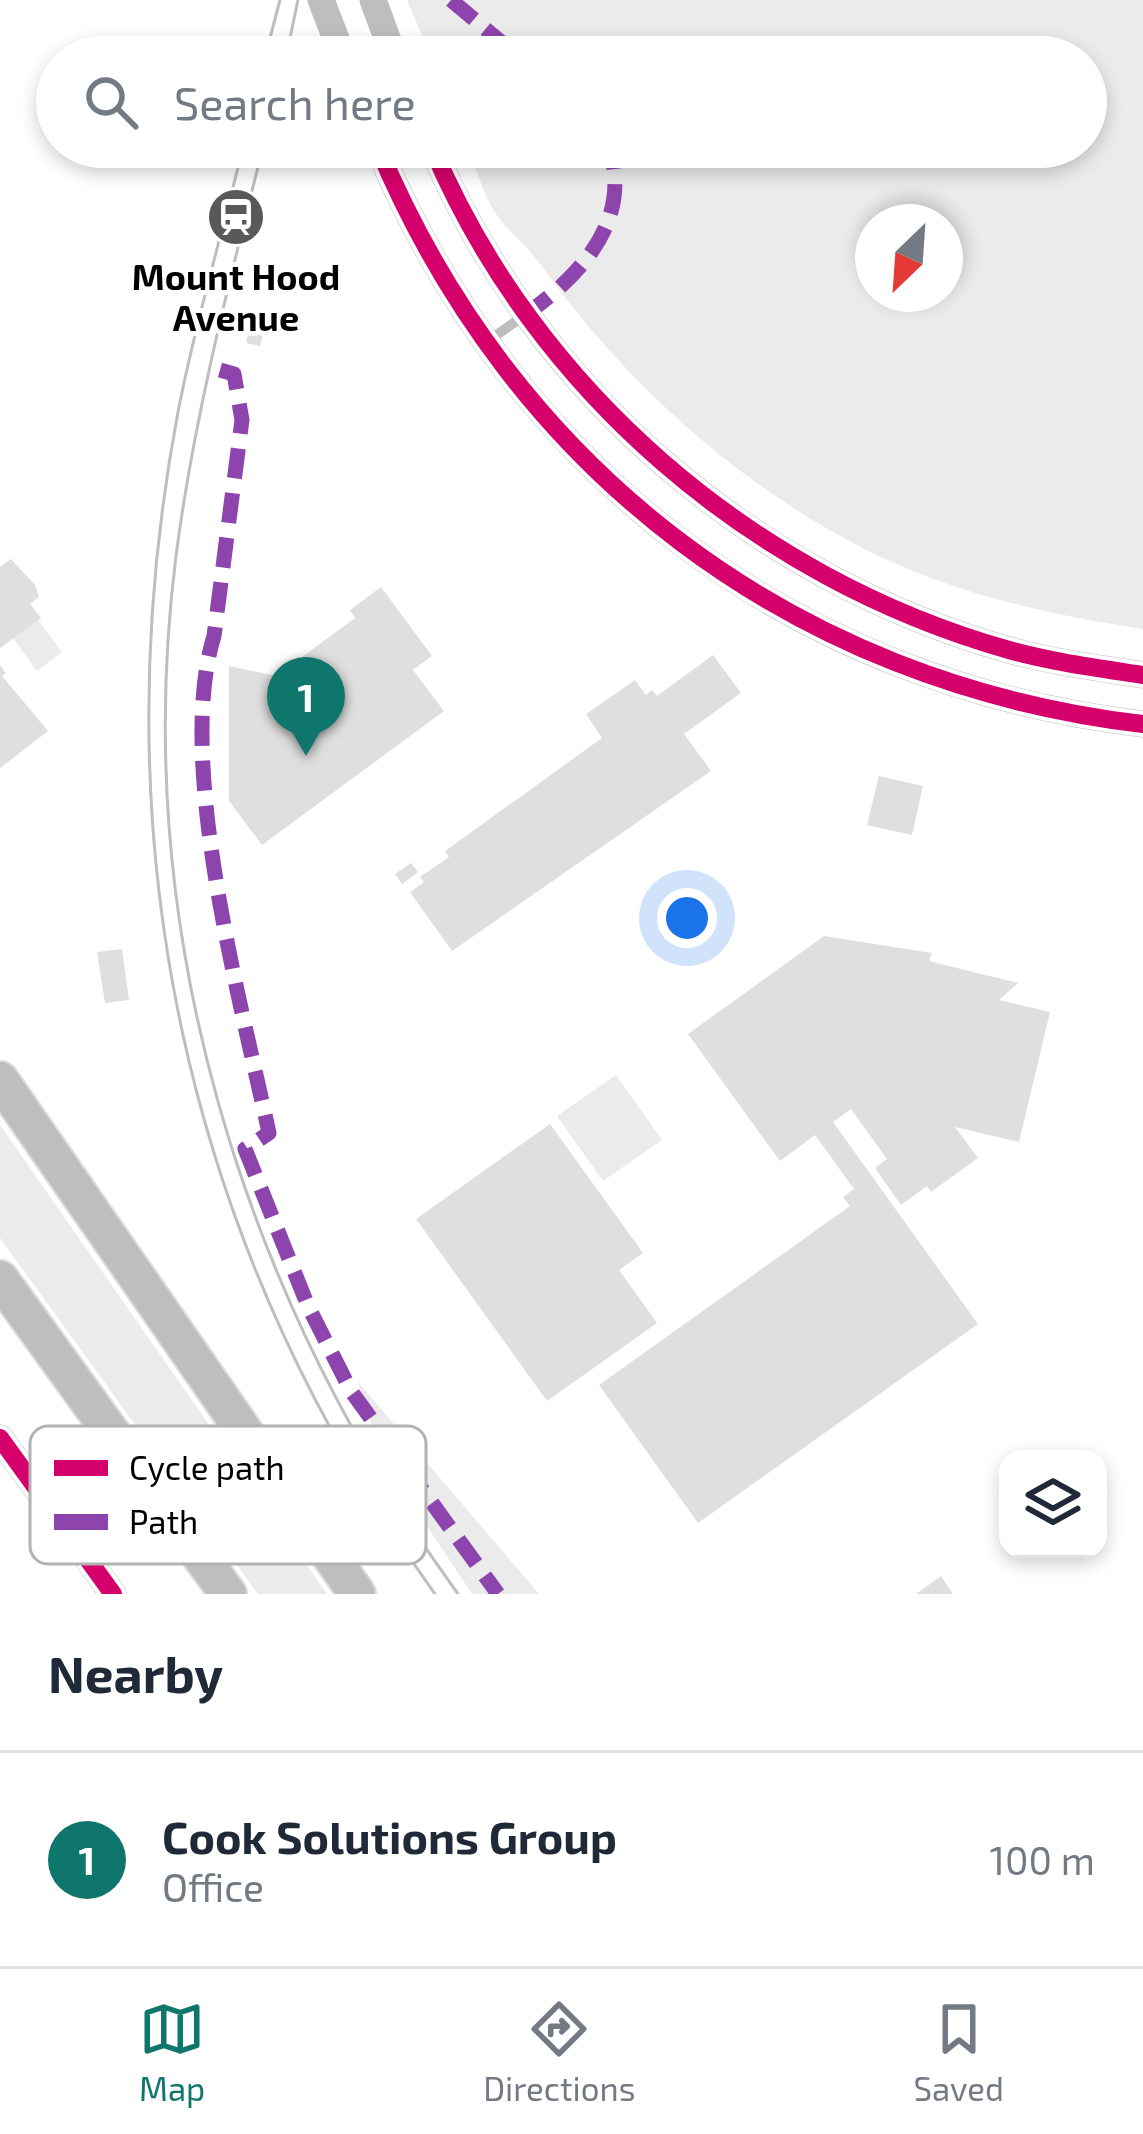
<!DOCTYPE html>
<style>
:root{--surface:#fff;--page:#f2f2f3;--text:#1f2937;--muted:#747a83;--line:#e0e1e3;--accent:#0f766e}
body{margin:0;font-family:"Exo 2",sans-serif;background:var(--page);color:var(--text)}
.controls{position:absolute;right:36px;bottom:36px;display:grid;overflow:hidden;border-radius:24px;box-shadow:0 6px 18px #0003}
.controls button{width:108px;height:108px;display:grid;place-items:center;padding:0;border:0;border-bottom:3px solid var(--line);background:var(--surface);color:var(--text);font:60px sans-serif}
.compass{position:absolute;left:855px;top:204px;width:108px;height:108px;border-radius:50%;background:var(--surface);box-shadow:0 6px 18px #0003;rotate:205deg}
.you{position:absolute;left:687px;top:918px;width:42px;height:42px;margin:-30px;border:9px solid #fff;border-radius:50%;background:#1a73e8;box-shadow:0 0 0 18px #1a73e833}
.badge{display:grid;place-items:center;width:78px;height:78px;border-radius:50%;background:var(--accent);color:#fff;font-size:39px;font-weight:700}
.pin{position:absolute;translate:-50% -99px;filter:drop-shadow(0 3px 6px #0008)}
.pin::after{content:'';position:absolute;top:63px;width:42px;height:36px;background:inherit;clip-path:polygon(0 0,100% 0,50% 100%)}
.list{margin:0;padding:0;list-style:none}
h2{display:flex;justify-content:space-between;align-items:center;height:156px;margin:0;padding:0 48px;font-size:51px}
h2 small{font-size:39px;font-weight:400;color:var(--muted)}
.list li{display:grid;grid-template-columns:78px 1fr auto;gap:36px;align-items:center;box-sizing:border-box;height:216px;padding:0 48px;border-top:3px solid var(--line)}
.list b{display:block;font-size:45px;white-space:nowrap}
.list p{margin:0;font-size:39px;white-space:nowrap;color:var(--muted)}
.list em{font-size:39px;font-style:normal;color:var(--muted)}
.icon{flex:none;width:66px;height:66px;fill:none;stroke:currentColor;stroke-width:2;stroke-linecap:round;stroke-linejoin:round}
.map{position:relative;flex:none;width:1143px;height:1594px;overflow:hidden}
.search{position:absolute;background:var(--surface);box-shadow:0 6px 18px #0003;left:36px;right:36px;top:36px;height:132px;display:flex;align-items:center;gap:30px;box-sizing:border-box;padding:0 42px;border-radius:66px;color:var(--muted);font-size:45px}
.sheet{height:372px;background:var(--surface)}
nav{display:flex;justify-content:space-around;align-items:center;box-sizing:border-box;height:168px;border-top:3px solid var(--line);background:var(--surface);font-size:33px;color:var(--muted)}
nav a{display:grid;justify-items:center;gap:6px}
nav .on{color:var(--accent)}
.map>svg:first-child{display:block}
.green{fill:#ebebeb;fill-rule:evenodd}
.building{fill:#dfdfdf}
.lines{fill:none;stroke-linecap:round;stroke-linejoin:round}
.primary-casing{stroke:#dbdbdb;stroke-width:40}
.service{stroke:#bebebe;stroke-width:10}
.tertiary{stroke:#bebebe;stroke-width:27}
.primary{stroke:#bebebe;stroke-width:36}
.tram{stroke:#bebebe;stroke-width:3}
.quiet{stroke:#8e44ad;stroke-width:15;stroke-dasharray:30 15;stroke-linecap:butt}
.cycleway-casing{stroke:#fff;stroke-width:26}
.cycleway{stroke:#d6006c;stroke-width:18}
.labels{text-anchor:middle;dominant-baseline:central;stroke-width:10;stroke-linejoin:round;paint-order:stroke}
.poi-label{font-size:36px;font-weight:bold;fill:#000;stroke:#fff}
.key{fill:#fff;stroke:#b2b2b2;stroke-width:3}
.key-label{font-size:33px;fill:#000}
</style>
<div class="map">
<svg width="1143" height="1594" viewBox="0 0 1143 1594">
<rect width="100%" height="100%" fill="#fff"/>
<!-- green -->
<g class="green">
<path d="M 407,0 L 1143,0 L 1143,629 C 1073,618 1006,605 939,581 C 783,525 639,402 544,269 C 529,247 504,229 491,206 C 482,188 475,166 467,147 L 1086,147 L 1086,57 L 431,57 ZM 873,222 L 945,222 L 945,294 L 873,294 Z"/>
<polygon points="38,620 62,652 37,671 13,638"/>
<polygon points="616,1075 662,1140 603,1181 557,1116"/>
<polygon points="0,1125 327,1594 258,1594 0,1238"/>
<polygon points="358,1382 539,1594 472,1594 383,1460"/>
</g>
<!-- building -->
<g class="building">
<polygon points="254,310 268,314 260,346 246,343"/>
<polygon points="11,559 35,585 39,597 30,604 41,618 0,648 0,567"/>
<polygon points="381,587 432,656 413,670 444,711 262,845 229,801 229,666 276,676 355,618 350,610"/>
<polygon points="713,655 741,693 684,734 711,771 452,951 410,892 424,882 420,877 449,857 445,851 602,738 586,714 635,680 646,695 652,690 657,696"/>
<polygon points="0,665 6,673 2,676 48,731 0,768"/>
<polygon points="879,776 923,786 912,835 867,825"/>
<polygon points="411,863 418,872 402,884 395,874"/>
<polygon points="824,936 932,953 929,961 1018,983 999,1000 1050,1012 1019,1142 955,1127 978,1158 931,1192 927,1186 901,1205 875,1168 887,1159 851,1109 833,1122 978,1324 698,1523 599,1385 850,1206 843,1197 854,1189 815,1135 780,1161 688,1034"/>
<polygon points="122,949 129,1000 105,1003 97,952"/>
<polygon points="550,1124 643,1253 619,1270 657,1323 547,1401 416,1219"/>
<polygon points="941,1576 953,1594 916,1594"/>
</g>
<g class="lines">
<defs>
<g id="primary">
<polyline points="0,1080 357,1594"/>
<polyline points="0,1279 228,1594"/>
</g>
</defs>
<!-- primary casing -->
<use href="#primary" class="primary-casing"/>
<!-- service -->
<polyline class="service" points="488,341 525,315"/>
<!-- tertiary -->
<g class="tertiary">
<polyline points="321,0 343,57"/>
<polyline points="373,0 394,57"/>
<path d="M 378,147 C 514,472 794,683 1143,724"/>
<path d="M 432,147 C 535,391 754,578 1009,650 C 1052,662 1098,668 1143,675"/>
<polyline points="0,1438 113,1594"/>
</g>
<!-- primary -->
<use href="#primary" class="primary"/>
<!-- tram -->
<g class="tram">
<polyline points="265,57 280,0"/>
<polyline points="286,57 298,0"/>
<path d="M 243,147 C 222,235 195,323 178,412 C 98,836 183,1243 435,1594"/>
<path d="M 263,147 C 229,283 194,417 176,556 C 129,927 241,1294 458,1594"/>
</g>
<!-- quiet -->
<g class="quiet">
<polyline points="451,0 519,57"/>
<path d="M 525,315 C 580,276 633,221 609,147"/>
<path d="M 220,370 L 234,374 L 242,420 L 214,636 C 175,762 241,1002 269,1133 L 245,1149 L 308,1306 L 351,1391 L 498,1594"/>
</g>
<defs>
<g id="cycleway">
<path d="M 378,147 C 514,472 794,683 1143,724"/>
<path d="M 432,147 C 535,391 754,578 1009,650 C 1052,662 1098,668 1143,675"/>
<polyline points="0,1438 113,1594"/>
</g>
</defs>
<!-- cycleway casing -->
<use href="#cycleway" class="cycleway-casing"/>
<!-- cycleway -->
<use href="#cycleway" class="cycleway"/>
</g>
<!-- icons -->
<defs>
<symbol id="station-disc" viewBox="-11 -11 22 22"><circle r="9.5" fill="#595959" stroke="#fff"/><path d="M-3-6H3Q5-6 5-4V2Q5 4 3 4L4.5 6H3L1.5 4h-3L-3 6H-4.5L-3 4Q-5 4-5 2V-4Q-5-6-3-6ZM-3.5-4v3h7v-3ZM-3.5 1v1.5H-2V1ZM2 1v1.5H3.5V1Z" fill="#fff"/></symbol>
</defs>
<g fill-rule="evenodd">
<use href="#station-disc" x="203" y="184" width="66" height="66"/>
</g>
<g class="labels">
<!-- poi labels -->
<g class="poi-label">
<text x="236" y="275">Mount Hood<tspan x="236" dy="41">Avenue</tspan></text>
</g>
</g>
<!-- legend -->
<rect x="30" y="1426" width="396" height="138" rx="18" class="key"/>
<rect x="54" y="1460" width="54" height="16" fill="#d6006c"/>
<rect x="54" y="1514" width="54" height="16" fill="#8e44ad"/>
<g class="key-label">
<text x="129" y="1480">Cycle path</text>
<text x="129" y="1534">Path</text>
</g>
</svg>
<div class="controls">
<button><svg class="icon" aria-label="layers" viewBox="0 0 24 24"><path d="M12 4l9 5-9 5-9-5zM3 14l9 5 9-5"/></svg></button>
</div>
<svg class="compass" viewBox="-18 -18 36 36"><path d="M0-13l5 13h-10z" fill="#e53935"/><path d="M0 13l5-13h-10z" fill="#747a83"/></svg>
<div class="you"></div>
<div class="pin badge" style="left:306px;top:756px">1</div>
<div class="search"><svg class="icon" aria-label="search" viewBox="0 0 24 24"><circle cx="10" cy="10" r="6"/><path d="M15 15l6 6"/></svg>Search here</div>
</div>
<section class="sheet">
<h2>Nearby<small></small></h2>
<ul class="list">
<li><span class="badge">1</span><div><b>Cook Solutions Group</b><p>Office</p></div><em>100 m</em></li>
</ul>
</section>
<nav>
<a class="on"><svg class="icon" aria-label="map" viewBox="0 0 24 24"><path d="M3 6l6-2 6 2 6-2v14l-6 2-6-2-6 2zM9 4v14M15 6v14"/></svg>Map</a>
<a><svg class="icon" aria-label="directions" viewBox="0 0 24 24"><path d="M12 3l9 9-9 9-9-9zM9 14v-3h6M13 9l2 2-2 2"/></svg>Directions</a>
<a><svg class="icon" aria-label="saved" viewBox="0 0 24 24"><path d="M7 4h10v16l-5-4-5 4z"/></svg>Saved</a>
</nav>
